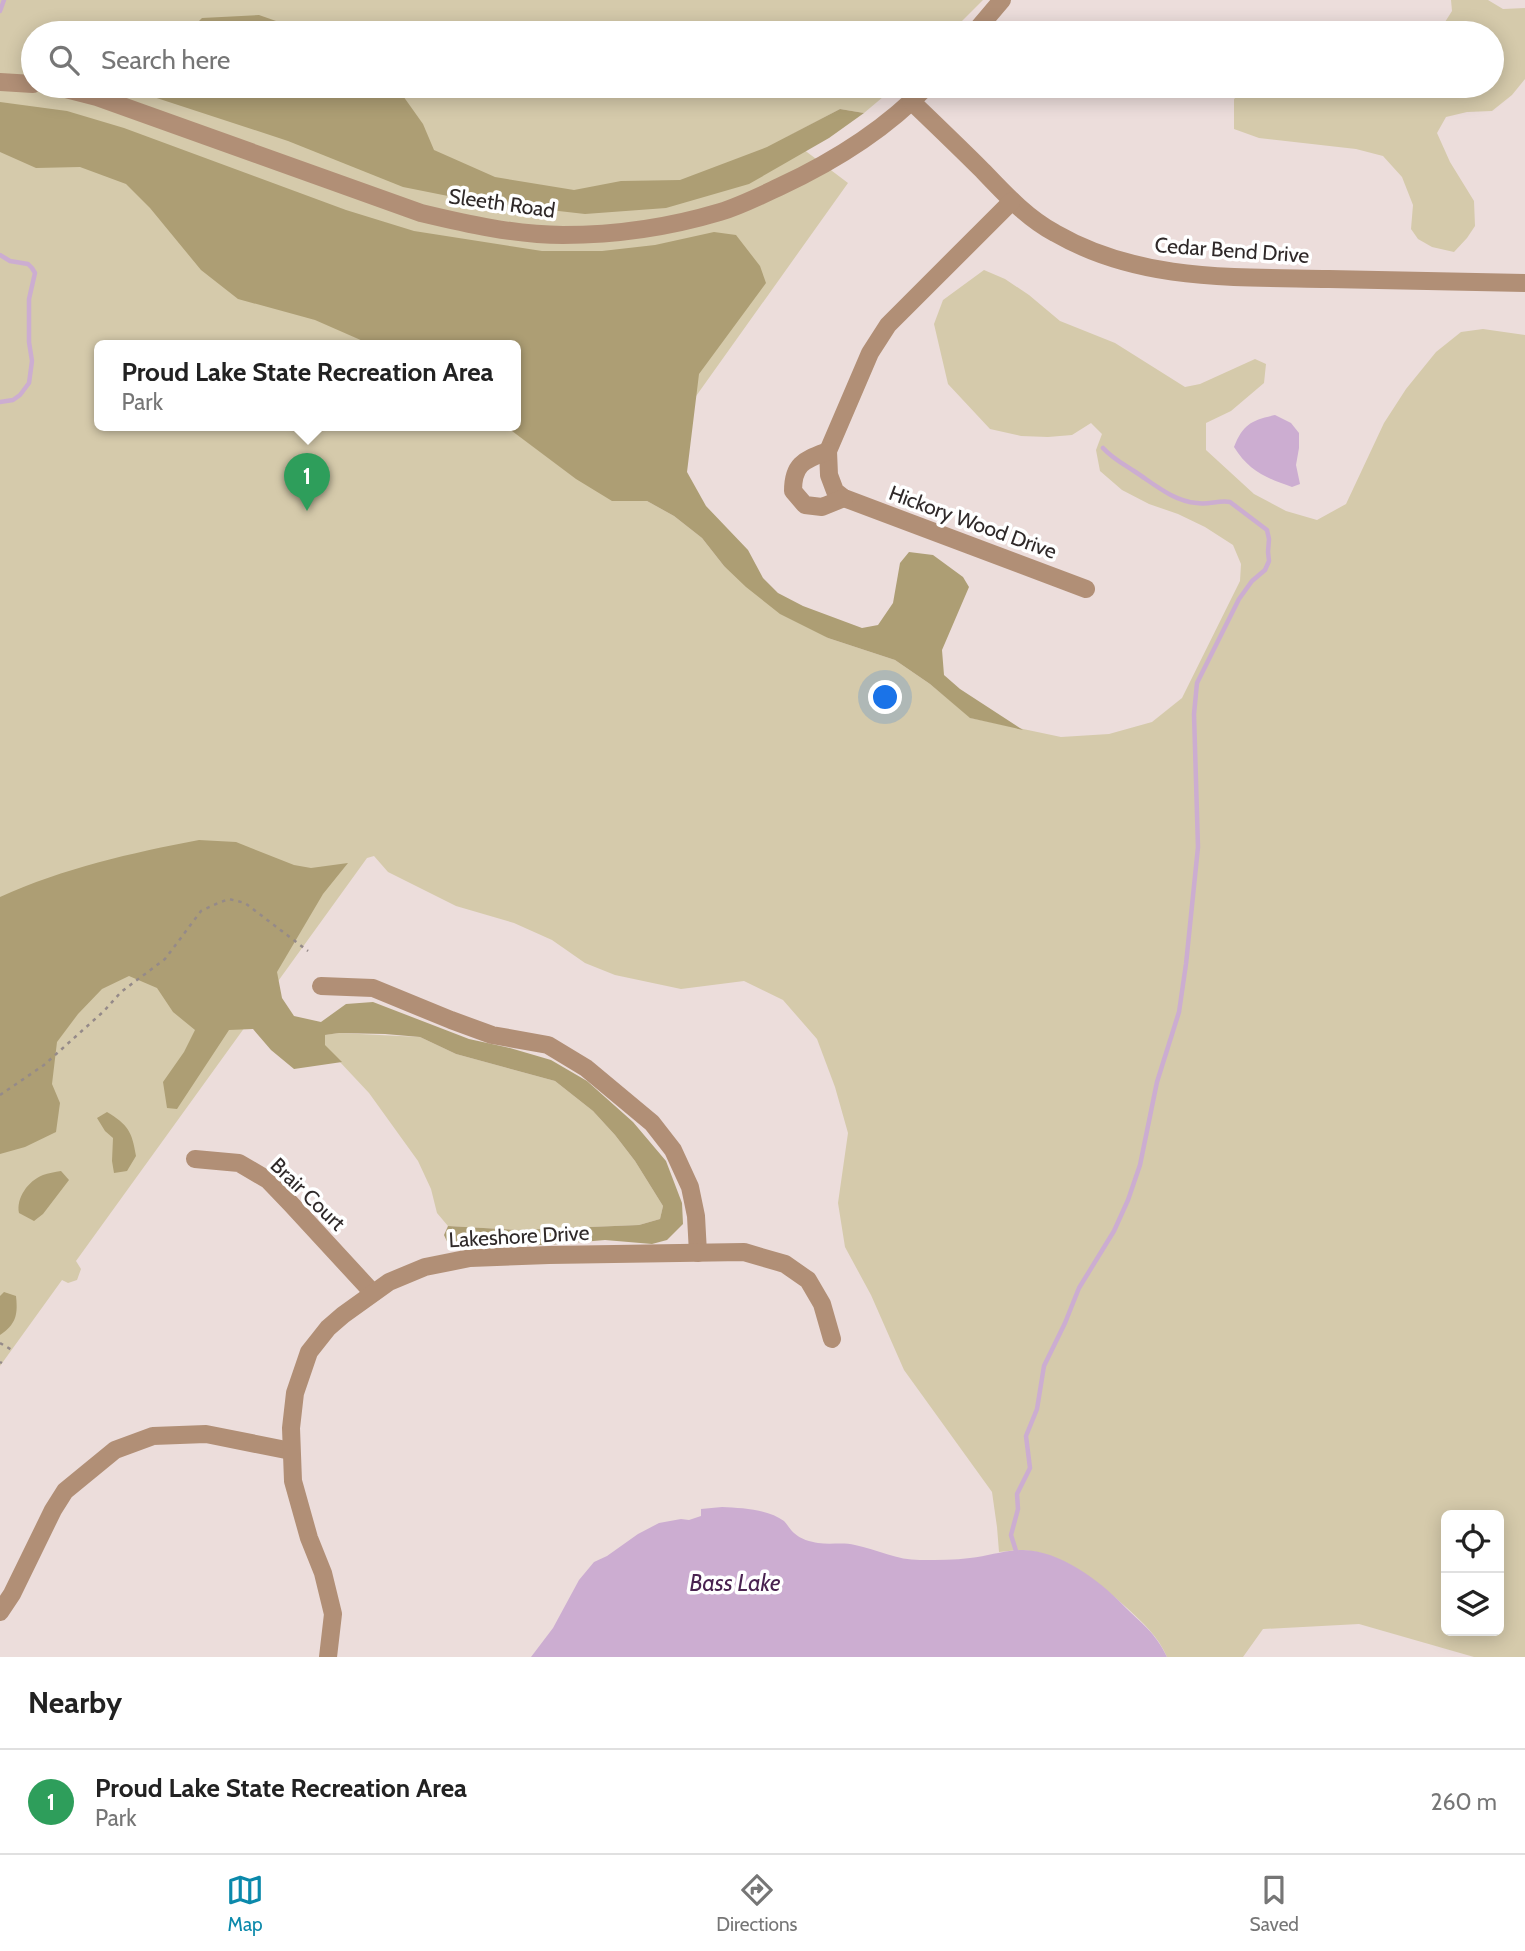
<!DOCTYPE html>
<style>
:root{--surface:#fff;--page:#f6f6f6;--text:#222;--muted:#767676;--line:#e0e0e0;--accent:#0b89ab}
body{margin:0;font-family:Cabin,sans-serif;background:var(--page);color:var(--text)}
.controls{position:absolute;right:21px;bottom:21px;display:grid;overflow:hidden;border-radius:10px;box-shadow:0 4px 18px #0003}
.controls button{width:63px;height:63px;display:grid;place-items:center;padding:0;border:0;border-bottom:2px solid var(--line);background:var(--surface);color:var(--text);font:35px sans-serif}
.you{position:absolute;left:886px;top:698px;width:24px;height:24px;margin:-18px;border:5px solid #fff;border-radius:50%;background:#1a73e8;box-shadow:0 0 0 10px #1a73e833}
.badge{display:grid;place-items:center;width:46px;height:46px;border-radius:50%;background:var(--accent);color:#fff;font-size:23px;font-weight:700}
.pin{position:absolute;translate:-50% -58px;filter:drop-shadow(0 2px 4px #0008)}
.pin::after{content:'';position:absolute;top:37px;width:24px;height:21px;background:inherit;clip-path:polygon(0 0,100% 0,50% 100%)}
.popup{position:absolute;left:94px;top:340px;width:427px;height:91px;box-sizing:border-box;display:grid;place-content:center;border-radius:10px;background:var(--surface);filter:drop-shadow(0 2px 5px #0005);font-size:23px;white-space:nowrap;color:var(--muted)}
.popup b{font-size:26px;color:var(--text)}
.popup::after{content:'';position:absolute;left:50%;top:100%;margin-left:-14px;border:14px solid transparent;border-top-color:var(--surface)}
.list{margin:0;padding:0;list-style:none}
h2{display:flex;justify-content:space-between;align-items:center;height:91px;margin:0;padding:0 28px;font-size:30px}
h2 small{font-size:23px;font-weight:400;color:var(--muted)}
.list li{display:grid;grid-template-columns:46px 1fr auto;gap:21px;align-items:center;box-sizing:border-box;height:105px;padding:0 28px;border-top:2px solid var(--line)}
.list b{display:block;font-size:26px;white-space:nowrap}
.list p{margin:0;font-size:23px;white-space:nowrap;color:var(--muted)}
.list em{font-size:23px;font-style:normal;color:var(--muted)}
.icon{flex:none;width:38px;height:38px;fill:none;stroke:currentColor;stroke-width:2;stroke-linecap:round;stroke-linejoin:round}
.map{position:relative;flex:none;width:1525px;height:1657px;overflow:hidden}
.search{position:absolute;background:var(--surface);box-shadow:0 4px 18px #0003;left:21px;right:21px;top:21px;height:77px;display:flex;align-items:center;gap:18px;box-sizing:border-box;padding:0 24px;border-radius:38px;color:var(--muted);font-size:26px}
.sheet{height:196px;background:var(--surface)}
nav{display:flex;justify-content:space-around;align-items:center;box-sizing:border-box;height:98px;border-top:2px solid var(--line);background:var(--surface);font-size:19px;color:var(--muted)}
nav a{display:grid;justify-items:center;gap:4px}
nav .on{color:var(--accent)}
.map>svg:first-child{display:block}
.green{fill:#d5caab;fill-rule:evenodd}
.forest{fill:#ad9e74}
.water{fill:#ccadd1}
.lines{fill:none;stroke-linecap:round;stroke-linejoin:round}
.stream{stroke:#ccadd1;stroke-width:4.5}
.path{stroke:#958a89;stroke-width:2.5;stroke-dasharray:3.5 5;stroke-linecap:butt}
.minor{stroke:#b18f76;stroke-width:18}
.labels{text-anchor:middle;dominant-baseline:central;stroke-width:7;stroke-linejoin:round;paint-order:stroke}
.street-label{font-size:21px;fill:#2f2929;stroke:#fff}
.water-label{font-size:23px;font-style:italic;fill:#492250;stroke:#fff}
</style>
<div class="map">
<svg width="1525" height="1657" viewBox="0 0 1525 1657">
<rect width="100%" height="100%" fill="#ecdddb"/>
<!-- green -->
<g class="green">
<path d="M 0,0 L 983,0 L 950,33 L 33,33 L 33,86 L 896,86 L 864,113 L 840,109 L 787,137 L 848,183 L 622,500 L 647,501 L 674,516 L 702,538 L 724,566 L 828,638 L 895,660 L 930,684 L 971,718 L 1061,737 L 1109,734 L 1152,722 L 1182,698 L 1240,581 L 1241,564 L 1233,545 L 1205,527 L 1178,514 L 1149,504 L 1122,490 L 1100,471 L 1096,450 L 1102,434 L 1091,423 L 1072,435 L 1048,437 L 1021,436 L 990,429 L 948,384 L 934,324 L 943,300 L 984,270 L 1005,279 L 1029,295 L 1060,321 L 1115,343 L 1185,387 L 1200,384 L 1255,359 L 1266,364 L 1264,383 L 1231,411 L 1206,423 L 1206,450 L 1254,494 L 1286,511 L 1317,520 L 1346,504 L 1384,423 L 1406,389 L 1436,352 L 1461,332 L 1483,329 L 1525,335 L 1525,1657 L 1474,1657 L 1359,1624 L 1263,1629 L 1243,1657 L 1167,1657 C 1158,1636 1143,1623 1127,1608 C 1099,1583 1069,1557 1031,1551 C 1020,1549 1009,1551 999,1552 L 997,1527 L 992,1492 L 904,1370 L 871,1295 L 845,1247 L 838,1203 L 848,1133 L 835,1087 L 817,1039 L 783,1000 L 744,981 L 681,989 L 615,975 L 585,963 L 552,940 L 514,923 L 456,906 L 388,872 L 374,856 L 367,858 L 76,1261 L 81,1269 L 77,1280 L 68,1283 L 62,1280 L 0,1366 ZM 99,345 L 515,345 L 515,425 L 99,425 ZM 1446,1515 L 1499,1515 L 1499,1631 L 1446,1631 Z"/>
<polygon points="1451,0 1488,0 1503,9 1525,8 1525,79 1512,95 1492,111 1467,112 1446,117 1437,133 1450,162 1474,201 1475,226 1467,238 1454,252 1432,247 1418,239 1411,229 1413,205 1402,177 1383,156 1356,149 1259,138 1234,129 1234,99 1250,86 1492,86 1492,33 1438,33 1452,11"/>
<polygon points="339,1033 420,1037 456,1054 555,1081 593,1111 615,1135 635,1161 663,1206 660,1219 639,1225 517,1230 448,1226 437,1213 431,1189 418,1161 369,1093 324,1045 324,1035"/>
</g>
<!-- forest -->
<g class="forest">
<polygon points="259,15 310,33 187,33 202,18"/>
<polygon points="120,86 396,86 423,124 434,150 495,177 574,190 621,181 680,180 767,147 840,109 864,113 829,138 749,184 666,208 585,214 478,202 403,187 288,141"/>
<polygon points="0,102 67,111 124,128 346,210 414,231 542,251 602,251 655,245 714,232 736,235 760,266 766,283 699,374 687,472 706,506 748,550 763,578 778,593 803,606 862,628 878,625 893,603 900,563 909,552 933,555 963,577 969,587 942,650 944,675 960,689 1023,730 970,718 930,684 895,660 828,638 780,614 746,587 724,566 702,538 674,516 647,501 612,501 576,479 504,425 515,425 515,345 372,345 315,320 238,299 201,270 150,208 126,184 80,167 36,168 0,152"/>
<path d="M 199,840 L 236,842 L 294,865 L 311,868 L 348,863 L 323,894 L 277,972 L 282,998 L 294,1016 L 321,1022 L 346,1004 L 373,1002 L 469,1039 L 510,1048 L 551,1060 L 587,1081 L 633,1122 L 666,1161 L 682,1203 L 683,1224 L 667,1240 L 652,1244 L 605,1240 L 547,1245 L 449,1246 L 444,1235 L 448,1226 L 517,1230 L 639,1225 L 660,1219 L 663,1206 L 635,1161 L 615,1135 L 593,1111 L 555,1081 L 456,1054 L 420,1037 L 385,1034 L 339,1033 L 325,1035 L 325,1045 L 342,1062 L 294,1069 L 271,1050 L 253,1029 L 229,1030 L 177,1109 L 167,1108 L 163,1082 L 184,1052 L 195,1030 L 173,1012 L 157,988 L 129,976 L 102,989 L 78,1014 L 57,1042 L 52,1084 L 60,1103 L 56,1132 L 25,1147 L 0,1154 L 0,897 C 64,868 131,853 199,840 Z"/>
<path d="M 107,1112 C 128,1125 132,1131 136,1156 L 127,1171 L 114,1173 L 112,1161 L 113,1138 L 105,1131 L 97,1118 Z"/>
<path d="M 61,1171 L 69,1180 L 43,1214 L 34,1221 L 19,1213 C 16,1198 28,1181 43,1175 C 48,1173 55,1172 61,1171 Z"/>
<path d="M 4,1292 L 16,1296 C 18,1315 16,1324 0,1335 L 0,1296 Z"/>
</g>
<!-- water -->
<g class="water">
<path d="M 1275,415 L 1291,423 L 1299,433 L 1299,448 L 1296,465 L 1300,484 L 1292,487 C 1266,478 1249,471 1234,447 C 1243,424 1252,420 1275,415 Z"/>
<path d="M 722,1507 C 742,1508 768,1509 784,1521 C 788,1525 790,1530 794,1533 C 800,1539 811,1542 818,1543 C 831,1545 843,1542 855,1545 C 878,1550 899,1561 923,1560 C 938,1560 955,1560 970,1558 C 988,1556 1004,1550 1023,1550 C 1060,1551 1098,1579 1123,1605 C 1142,1624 1155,1632 1167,1657 L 531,1657 L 553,1628 L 579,1580 L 594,1562 L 607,1556 L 638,1534 L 659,1523 L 681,1519 L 689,1520 L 701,1516 L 701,1509 Z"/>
</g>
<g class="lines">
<!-- stream -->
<g class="stream">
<polyline points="0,11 4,0"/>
<polyline points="0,255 10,261 28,264 32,268 35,273 29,299 29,342 32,361 29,383 20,395 13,400 0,402"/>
<path d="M 1016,1551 L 1011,1535 L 1018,1509 L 1017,1494 L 1030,1468 L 1026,1436 L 1037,1409 L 1044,1366 L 1065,1323 L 1079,1288 L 1114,1231 L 1128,1200 L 1140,1165 L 1157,1082 L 1179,1012 L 1186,964 L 1198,847 L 1194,714 L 1197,683 L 1239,599 L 1252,581 L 1265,570 L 1269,561 L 1268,552 L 1269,539 L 1267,530 L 1230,502 C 1219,500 1208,505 1197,503 C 1173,501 1154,484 1134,471 C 1123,464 1112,458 1103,448"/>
</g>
<!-- path -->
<g class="path">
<polyline points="0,1095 44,1065 104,1011 121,992 165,959 201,911 218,903 229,899 245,903 308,951"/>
<polyline points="0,1343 12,1350"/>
<polyline points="0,1362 2,1363"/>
</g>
<!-- minor -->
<g class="minor">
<polyline points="974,33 1002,0"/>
<polyline points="0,82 33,84"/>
<path d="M 54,86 L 97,97 L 421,213 C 467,224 516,235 563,235 C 615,235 670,227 720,212 C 740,206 760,196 779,187 C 833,162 885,130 927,86"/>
<path d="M 911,101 C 935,124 959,147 983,171 C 1005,194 1027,218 1055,233 C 1140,282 1234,277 1329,279 C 1394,280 1460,282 1525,283"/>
<polyline points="1012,201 888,325 870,353 828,451 829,475 835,491 844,498 1086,589"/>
<path d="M 828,451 C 805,460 793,463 793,491 L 805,505 L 822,507 L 844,498"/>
<polyline points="321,986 373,988 451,1020 492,1035 548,1045 586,1068 652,1123 673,1150 690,1187 696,1216 698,1253"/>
<polyline points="195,1159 239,1163 268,1180 291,1204 373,1293"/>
<polyline points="0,1612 12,1594 53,1510 65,1491 115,1450 153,1436 206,1434 291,1451"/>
<polyline points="328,1657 333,1614 323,1573 309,1538 293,1481 291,1428 295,1393 309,1352 328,1328 343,1315 389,1282 425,1267 470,1258 549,1255 744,1252 785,1264 808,1280 822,1304 832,1339"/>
</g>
</g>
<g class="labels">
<!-- street labels -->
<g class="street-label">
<text transform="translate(502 203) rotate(8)">Sleeth Road</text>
<text transform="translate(1232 250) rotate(4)">Cedar Bend Drive</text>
<text transform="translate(973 522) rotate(20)">Hickory Wood Drive</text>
<text transform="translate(308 1194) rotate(44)">Brair Court</text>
<text transform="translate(519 1236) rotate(-3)">Lakeshore Drive</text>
</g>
<!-- water labels -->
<g class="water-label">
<text x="735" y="1583">Bass Lake</text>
</g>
</g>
</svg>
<div class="controls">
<button><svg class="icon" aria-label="locate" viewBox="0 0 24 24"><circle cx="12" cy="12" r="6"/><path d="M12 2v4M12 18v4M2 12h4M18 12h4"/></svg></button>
<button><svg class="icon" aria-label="layers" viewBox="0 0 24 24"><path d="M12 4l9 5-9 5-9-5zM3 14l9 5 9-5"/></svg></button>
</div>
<div class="you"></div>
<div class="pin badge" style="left:307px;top:511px;background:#2e9e5b">1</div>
<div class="popup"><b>Proud Lake State Recreation Area</b>Park</div>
<div class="search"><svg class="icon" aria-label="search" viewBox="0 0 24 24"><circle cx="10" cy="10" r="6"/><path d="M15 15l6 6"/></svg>Search here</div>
</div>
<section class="sheet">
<h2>Nearby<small></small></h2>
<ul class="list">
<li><span class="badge" style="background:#2e9e5b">1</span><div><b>Proud Lake State Recreation Area</b><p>Park</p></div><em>260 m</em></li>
</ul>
</section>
<nav>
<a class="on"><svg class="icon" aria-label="map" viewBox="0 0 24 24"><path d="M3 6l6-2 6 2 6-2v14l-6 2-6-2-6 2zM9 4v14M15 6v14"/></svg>Map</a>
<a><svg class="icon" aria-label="directions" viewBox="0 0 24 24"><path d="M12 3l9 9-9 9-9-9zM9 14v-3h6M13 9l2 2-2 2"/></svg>Directions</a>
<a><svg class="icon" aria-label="saved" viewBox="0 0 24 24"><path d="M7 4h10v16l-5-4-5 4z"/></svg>Saved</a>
</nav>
